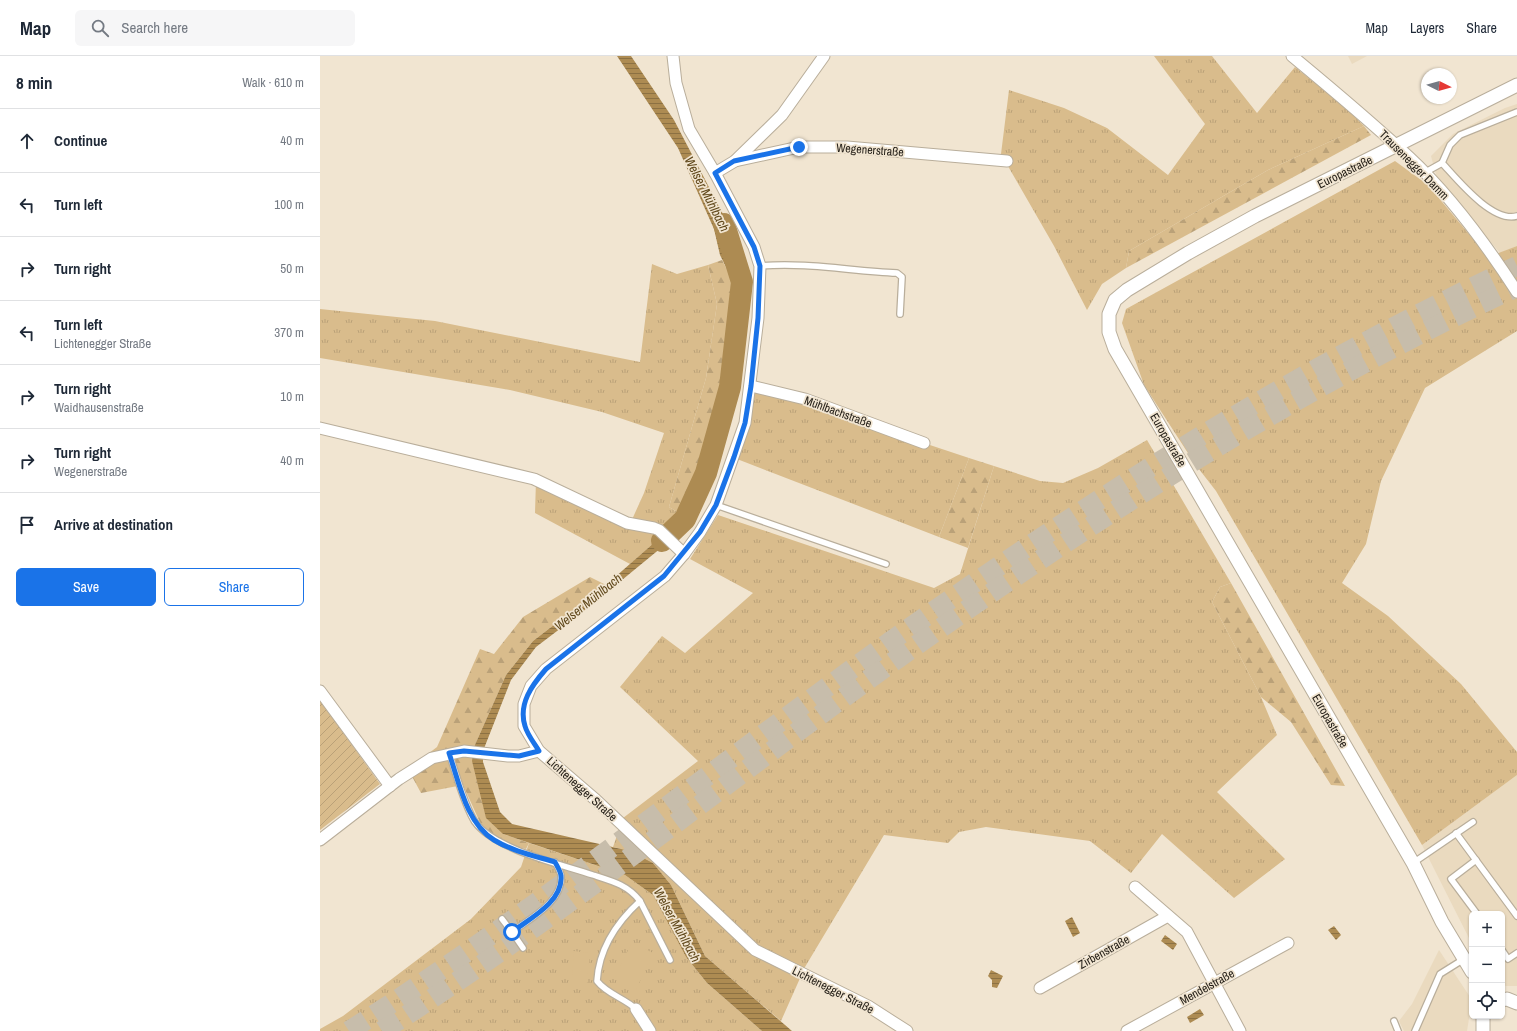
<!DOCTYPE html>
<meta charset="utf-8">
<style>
:root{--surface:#fff;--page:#f6f6f7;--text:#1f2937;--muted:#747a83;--line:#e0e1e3;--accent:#1a73e8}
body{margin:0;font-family:"Archivo Narrow",sans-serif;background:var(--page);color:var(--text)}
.controls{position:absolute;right:12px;bottom:12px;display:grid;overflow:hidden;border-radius:6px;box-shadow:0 1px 3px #0004}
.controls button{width:36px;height:36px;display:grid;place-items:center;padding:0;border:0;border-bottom:1px solid var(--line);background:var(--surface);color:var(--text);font:20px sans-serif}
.compass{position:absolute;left:1101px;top:12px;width:36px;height:36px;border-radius:50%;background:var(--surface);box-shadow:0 1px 3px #0004;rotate:95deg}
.stop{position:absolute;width:12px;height:12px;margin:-9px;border:3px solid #1a73e8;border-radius:50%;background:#fff}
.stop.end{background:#1a73e8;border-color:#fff;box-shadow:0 1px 4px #0008}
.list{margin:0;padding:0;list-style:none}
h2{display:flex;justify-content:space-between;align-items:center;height:52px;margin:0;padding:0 16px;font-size:17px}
h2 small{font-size:13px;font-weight:400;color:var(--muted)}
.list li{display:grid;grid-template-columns:26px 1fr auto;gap:12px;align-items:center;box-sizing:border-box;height:64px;padding:0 16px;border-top:1px solid var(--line)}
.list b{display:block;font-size:15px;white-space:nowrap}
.list p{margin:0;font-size:13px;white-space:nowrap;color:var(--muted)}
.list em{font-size:13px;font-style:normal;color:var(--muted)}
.actions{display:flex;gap:8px;padding:12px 16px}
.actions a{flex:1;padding:9px 0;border:1px solid var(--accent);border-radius:6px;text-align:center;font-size:14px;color:var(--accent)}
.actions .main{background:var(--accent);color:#fff}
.icon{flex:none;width:22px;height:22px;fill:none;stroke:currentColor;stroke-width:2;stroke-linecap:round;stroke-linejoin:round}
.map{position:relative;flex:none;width:1197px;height:975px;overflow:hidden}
header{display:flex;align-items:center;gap:24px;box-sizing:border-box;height:56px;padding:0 20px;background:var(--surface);border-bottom:1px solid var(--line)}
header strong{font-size:19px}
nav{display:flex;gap:22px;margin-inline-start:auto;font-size:14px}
.search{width:280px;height:36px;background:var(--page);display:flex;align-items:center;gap:10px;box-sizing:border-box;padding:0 14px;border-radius:6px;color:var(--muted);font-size:15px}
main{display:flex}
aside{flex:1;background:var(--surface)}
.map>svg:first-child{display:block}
.built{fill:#eadabf}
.grass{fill:url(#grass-tufts)}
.forest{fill:url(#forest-firs)}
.garden{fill:url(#garden-furrows)}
.pitch{fill:#d9bc8c}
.water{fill:url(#water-rules)}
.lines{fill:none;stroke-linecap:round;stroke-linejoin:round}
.river{stroke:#ad8b52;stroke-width:22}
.motorway-tunnel{stroke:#c7bdab;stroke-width:20;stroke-dasharray:20 10;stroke-linecap:butt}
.service-casing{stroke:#b9ae9b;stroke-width:8}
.minor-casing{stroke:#b9ae9b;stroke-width:13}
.tertiary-casing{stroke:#b9ae9b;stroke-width:15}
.service{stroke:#fff;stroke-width:5.5}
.minor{stroke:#fff;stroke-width:11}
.tertiary{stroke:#fff;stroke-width:13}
.route{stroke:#1a73e8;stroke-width:5}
.labels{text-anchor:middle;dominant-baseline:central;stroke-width:3.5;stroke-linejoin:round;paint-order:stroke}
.street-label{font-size:12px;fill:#211c15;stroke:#f1e5d1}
.water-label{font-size:13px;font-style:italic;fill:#60481b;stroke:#f1e5d1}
</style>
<header>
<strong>Map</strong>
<div class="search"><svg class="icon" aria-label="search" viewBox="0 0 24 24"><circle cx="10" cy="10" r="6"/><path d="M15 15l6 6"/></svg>Search here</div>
<nav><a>Map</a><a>Layers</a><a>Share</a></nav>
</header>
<main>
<aside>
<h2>8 min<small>Walk · 610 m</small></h2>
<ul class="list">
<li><svg class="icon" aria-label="ahead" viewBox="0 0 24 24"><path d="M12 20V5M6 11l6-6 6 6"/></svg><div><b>Continue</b></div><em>40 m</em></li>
<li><svg class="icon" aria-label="left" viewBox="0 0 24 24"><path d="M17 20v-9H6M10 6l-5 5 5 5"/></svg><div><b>Turn left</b></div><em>100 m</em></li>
<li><svg class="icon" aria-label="right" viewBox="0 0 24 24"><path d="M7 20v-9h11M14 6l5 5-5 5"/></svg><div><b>Turn right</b></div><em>50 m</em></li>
<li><svg class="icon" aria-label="left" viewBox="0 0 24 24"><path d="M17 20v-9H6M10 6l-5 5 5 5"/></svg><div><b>Turn left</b><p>Lichtenegger Straße</p></div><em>370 m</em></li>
<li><svg class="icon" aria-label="right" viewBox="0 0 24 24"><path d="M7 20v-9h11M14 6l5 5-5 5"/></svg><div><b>Turn right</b><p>Waidhausenstraße</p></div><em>10 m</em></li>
<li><svg class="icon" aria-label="right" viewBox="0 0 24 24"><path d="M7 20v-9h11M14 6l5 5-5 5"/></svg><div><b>Turn right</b><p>Wegenerstraße</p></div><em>40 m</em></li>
<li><svg class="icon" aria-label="arrive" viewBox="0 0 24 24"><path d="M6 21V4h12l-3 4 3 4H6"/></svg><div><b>Arrive at destination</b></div></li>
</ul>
<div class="actions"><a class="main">Save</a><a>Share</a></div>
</aside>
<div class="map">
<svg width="1197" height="975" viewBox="0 0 1197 975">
<defs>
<pattern id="grass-tufts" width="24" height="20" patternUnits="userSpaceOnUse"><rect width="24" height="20" fill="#d9bc8c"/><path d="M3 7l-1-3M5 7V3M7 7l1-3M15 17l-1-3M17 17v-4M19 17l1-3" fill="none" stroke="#baa178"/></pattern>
<pattern id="forest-firs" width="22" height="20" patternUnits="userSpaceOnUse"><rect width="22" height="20" fill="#d9bc8c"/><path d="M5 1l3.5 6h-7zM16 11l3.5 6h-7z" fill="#baa178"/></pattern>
<pattern id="garden-furrows" width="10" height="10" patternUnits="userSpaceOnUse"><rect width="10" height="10" fill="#d9bc8c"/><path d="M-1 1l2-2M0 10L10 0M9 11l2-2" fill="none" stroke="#baa178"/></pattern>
<pattern id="water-rules" width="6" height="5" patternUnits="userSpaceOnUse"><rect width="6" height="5" fill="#ad8b52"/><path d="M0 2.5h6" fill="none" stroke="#8c7143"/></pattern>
</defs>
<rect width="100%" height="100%" fill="#f1e5d1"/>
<!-- built -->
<g class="built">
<polygon points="1028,0 1047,0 1032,8"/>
<polygon points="1197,48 1197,190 1180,197 1117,122 1111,100 1133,78 1185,52"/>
<polygon points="1197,719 1197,930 1186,930 1182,928 1182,858 1152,858 1152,888 1102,789"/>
<polygon points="1119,894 1152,944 1147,975 1084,975 1079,965 1092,948"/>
</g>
<!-- grass -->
<g class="grass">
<polygon points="834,0 892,0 937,57 975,11 1025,51 1044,70 948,114 809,195 806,212 782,228 767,254 734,190 681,98 689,34 744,52 787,72 848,119 885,68"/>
<polygon points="1075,105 1108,129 1168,201 1197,190 1197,275 1105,332 1061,425 1046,488 1022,527 1068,560 1141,628 1197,696 1197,719 1102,789 896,435 875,408 824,329 802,267 806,253"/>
<polygon points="332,208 357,218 388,209 397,248 386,322 349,451 362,459 344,478 310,508 215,457 216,424 310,468 324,437 344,377 282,356 190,334 0,302 0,253 115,265 320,306"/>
<polygon points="435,331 649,402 619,481 417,403"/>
<polygon points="827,384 911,527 900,531 892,546 941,641 957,679 897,736 965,803 914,842 842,778 811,817 770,785 666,771 639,776 628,787 564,779 485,911 461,965 385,900 351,829 333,807 310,795 293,791 303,762 378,705 300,631 342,580 365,597 433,537 370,503 398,459 614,532 640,518 674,410 720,425 743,427 778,412"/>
<polygon points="209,787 305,819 333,839 366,901 387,927 442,975 0,975 0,973 23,960 151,863 201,811"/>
</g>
<!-- forest -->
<g class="forest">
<polygon points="1044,70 1051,79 806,212 809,195 948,114"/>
<polygon points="402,204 413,225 405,329 382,412 362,459 349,451 386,322 397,248 388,209"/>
<polygon points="649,402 674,410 648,492 619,481"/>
<polygon points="270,521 286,529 213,585 186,619 154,691 183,778 209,787 206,793 183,788 163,773 143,729 101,737 88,713 117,691 160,593 174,598 203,561"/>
<polygon points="911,527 1025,730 1011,729 971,666 941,641 892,546 900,531"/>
</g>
<!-- garden -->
<polygon class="garden" points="0,644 60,728 0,774"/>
<!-- pitch -->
<g class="pitch">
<polygon points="312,886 333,897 316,934 294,923"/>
<polygon points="254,895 270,897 267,927 257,926 257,920 252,920"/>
</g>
<!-- water -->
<g class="water">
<polygon points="297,0 311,0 354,64 404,160 422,226 410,331 386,417 365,463 347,487 274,547 216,591 191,624 163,695 163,706 180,756 192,768 310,795 333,807 351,829 385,900 472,975 442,975 387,927 366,901 333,839 305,819 183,778 166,762 152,705 154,691 186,619 213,585 286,529 344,478 362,459 382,412 405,329 413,225 400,199 394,173 358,92"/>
<polygon points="752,861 760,877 753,881 745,865"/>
<polygon points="1014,870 1021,879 1016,884 1008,874"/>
<polygon points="845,879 857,888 853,894 841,885"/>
<polygon points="671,914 683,920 677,932 672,931 672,924 668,920"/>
<polygon points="880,953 884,959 870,967 867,961"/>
</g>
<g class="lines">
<!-- river -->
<polyline class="river" points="342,485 365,463 386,417 410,331 422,226 404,168"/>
<!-- motorway-tunnel -->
<g class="motorway-tunnel">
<path d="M 29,975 C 217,855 390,714 571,585 C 770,444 976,313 1197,210"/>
<path d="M 62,975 C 241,861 405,726 577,603 C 773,463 978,332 1197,231"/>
</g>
<defs>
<g id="service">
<path d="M 1122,107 C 1137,123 1172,167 1197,160"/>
<polyline points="1104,117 1122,107 1130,89 1140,79 1197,56"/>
<path d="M 440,210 C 486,206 531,215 577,217 L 582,221 L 580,258"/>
<polyline points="396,449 566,508"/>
<path d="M 129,697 C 136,717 144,749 155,766 C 175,794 241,808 273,819 C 292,825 308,829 320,845"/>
<polyline points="1136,777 1197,860"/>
<polyline points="1156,804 1131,823 1157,858"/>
<polyline points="1093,807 1153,766"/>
<polyline points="182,863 192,876"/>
<path d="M 203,892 L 192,876 C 209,863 243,846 241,820 C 241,816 237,810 235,806"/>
<polyline points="1182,894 1188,903 1197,897"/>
<path d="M 316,953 C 304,942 287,938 277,925 C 279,893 297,866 320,845 L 350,904"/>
<polyline points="1074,965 1078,975"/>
<polyline points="1095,975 1120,918 1144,903"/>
</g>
<g id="minor">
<polyline points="353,0 356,27 369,73 395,117 434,191 440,210 438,262 425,367 396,449 380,476 364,498 345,520 226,613 211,630 204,648 204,670 219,695 276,744 435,894 548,950 587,975"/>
<path d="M 972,0 C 1012,33 1051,66 1089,101 C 1131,140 1166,188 1197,236"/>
<polyline points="415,105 479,91 527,91 687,105"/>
<polyline points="395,117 415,105 462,59 504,0"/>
<polyline points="431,330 485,343 604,387"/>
<polyline points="0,372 214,423 307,467 334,472 339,474 364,498"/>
<polyline points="0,635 70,730"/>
<polyline points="0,784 79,723 112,702 144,695 188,700 199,700 219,695"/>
<polyline points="815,831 867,876 920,975"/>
<polyline points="720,932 848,860"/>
<polyline points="316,953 330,975"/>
<polyline points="807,975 968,887"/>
</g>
<g id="tertiary">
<polyline points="1152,916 1122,866 1093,807 795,293 789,276 789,258 795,244 807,234 868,197 935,160 1197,29"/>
<polyline points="1182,944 1187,943 1197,947"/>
<polyline points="1163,960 1163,975"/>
</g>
</defs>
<!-- service casing -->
<use href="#service" class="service-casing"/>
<!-- minor casing -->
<use href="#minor" class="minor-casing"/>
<!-- tertiary casing -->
<use href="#tertiary" class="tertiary-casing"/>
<!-- service -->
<use href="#service" class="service"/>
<!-- minor -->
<use href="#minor" class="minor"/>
<!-- tertiary -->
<use href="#tertiary" class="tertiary"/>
</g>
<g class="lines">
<!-- route -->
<path class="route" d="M 192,876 C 209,863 243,846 241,820 C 241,816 237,810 235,806 C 215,800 192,795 174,784 C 146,767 139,726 129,697 L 144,695 L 199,700 L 219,695 C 214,687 207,678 205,670 C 198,648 212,629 226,613 L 344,520 L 380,476 L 396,449 L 414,401 L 425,367 L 431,330 L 438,262 L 440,210 L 434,191 L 395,117 L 414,105 L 479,91"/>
</g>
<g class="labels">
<!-- street labels -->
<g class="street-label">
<text transform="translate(550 94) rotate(4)">Wegenerstraße</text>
<text transform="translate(1094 109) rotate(45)">Trausenegger Damm</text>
<text transform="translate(1025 116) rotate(-26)">Europastraße</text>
<text transform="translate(518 356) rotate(20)">Mühlbachstraße</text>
<text transform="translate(848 384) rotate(60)">Europastraße</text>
<text transform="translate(1010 665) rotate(60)">Europastraße</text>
<text transform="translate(262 733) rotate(42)">Lichtenegger Straße</text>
<text transform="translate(784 896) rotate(-29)">Zirbenstraße</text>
<text transform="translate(887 931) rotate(-29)">Mendelstraße</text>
<text transform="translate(513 934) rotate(27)">Lichtenegger Straße</text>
</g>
<!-- water labels -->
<g class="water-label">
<text transform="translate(387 138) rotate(63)">Welser Mühlbach</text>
<text transform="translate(268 546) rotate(-39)">Welser Mühlbach</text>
<text transform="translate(357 869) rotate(61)">Welser Mühlbach</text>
</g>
</g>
</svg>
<div class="controls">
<button>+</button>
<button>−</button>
<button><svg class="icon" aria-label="locate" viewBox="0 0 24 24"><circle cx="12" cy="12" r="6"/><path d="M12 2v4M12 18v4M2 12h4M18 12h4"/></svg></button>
</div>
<svg class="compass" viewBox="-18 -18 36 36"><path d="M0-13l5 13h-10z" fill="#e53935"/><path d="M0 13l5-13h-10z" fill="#747a83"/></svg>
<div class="stop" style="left:192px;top:876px"></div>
<div class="stop end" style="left:479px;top:91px"></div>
</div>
</main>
